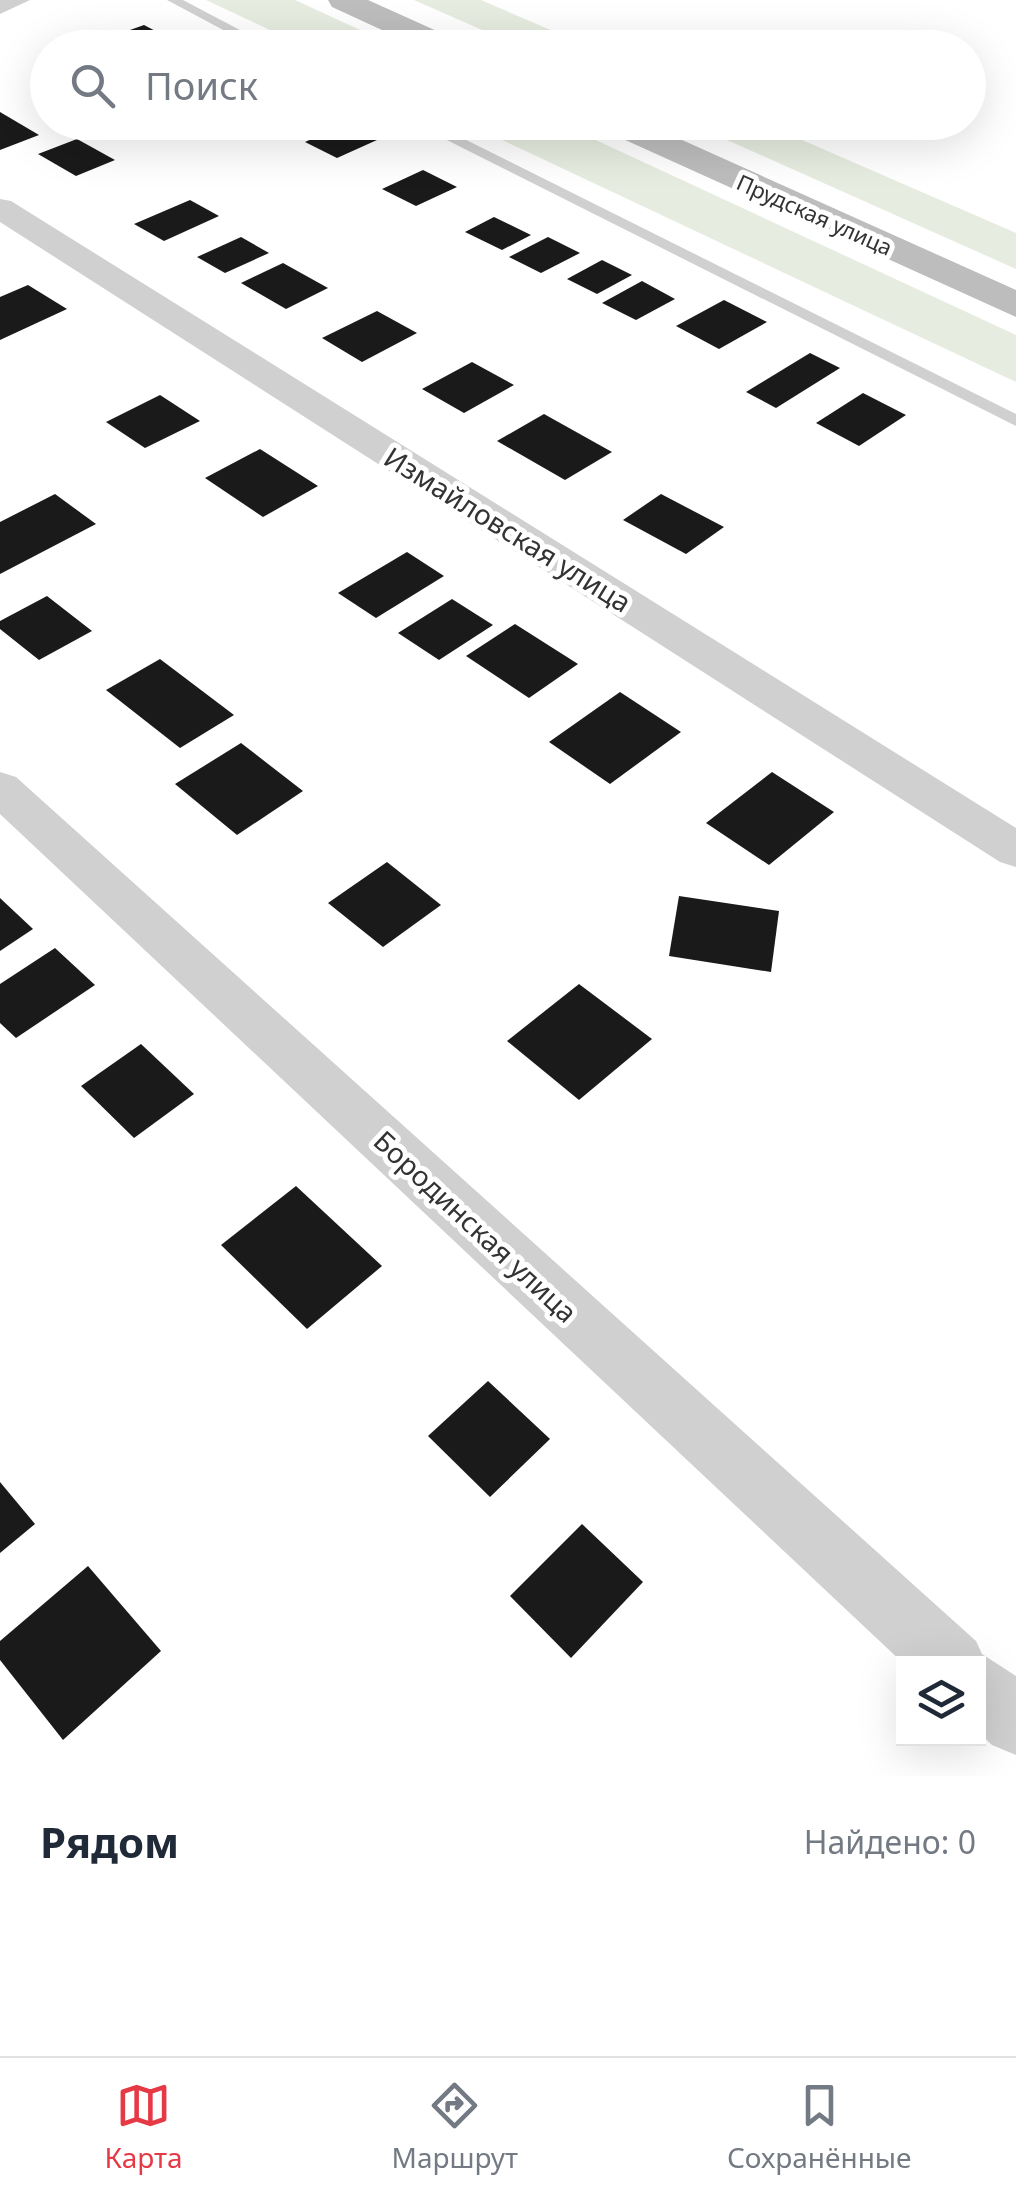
<!DOCTYPE html>
<html lang="ru">
<meta charset="utf-8">
<style>
:root{--surface:#fff;--page:#f6f6f7;--text:#1f2937;--muted:#747a83;--line:#e0e1e3;--accent:#e63946}
body{margin:0;font-family:"Noto Sans",sans-serif;background:var(--page);color:var(--text)}
.controls{position:absolute;right:30px;bottom:30px;display:grid;overflow:hidden;border-radius:0px;box-shadow:0 10px 40px #0002}
.controls button{width:90px;height:90px;display:grid;place-items:center;padding:0;border:0;border-bottom:2px solid var(--line);background:var(--surface);color:var(--text);font:50px sans-serif}
.list{margin:0;padding:0;list-style:none}
h2{display:flex;justify-content:space-between;align-items:center;height:130px;margin:0;padding:0 40px;font-size:42px}
h2 small{font-size:32px;font-weight:400;color:var(--muted)}
.icon{flex:none;width:55px;height:55px;fill:none;stroke:currentColor;stroke-width:2;stroke-linecap:round;stroke-linejoin:round}
.map{position:relative;flex:none;width:1016px;height:1776px;overflow:hidden}
.search{position:absolute;background:var(--surface);box-shadow:0 10px 40px #0002;left:30px;right:30px;top:30px;height:110px;display:flex;align-items:center;gap:25px;box-sizing:border-box;padding:0 35px;border-radius:55px;color:var(--muted);font-size:38px}
.sheet{height:280px;background:var(--surface)}
nav{display:flex;justify-content:space-around;align-items:center;box-sizing:border-box;height:140px;border-top:2px solid var(--line);background:var(--surface);font-size:28px;color:var(--muted)}
nav a{display:grid;justify-items:center;gap:5px}
nav .on{color:var(--accent)}
.map>svg:first-child{display:block}
.green{fill:#e6ecdf}
.building{fill:#1a1a1a}
.lines{fill:none;stroke-linecap:round;stroke-linejoin:round}
.lane{fill:#d0d0d0;fill-rule:evenodd}
.street{fill:#d0d0d0;fill-rule:evenodd}
.secondary{fill:#bdbdbd;fill-rule:evenodd}
.labels{text-anchor:middle;dominant-baseline:central;stroke-width:10;stroke-linejoin:round;paint-order:stroke}
.far-street-label{font-size:22px;fill:#333;stroke:#fff}
.street-label{font-size:28px;fill:#333;stroke:#fff}
</style>
<div class="map">
<svg width="1016" height="1776" viewBox="0 0 1016 1776">
<rect width="100%" height="100%" fill="#fff"/>
<!-- green -->
<g class="green">
<polygon points="206,0 295,0 397,47 306,47"/>
<polygon points="414,0 481,0 590,47 521,47"/>
<polygon points="466,123 559,123 1016,335 1016,382"/>
<polygon points="689,123 763,123 1016,233 1016,269"/>
</g>
<!-- building -->
<g class="building">
<polygon points="144,25 165,36 135,47 113,36"/>
<polygon points="169,37 191,48 143,48 143,47"/>
<polygon points="0,112 39,135 0,150"/>
<polygon points="345,124 377,140 337,158 305,142"/>
<polygon points="77,139 115,160 76,176 38,154"/>
<polygon points="423,170 457,187 416,206 382,189"/>
<polygon points="190,200 219,216 164,241 134,224"/>
<polygon points="494,217 531,235 502,250 465,232"/>
<polygon points="241,237 269,253 225,273 197,257"/>
<polygon points="548,237 580,253 541,273 509,257"/>
<polygon points="602,260 632,275 597,294 567,279"/>
<polygon points="283,263 328,288 286,309 241,283"/>
<polygon points="642,281 675,299 636,320 602,303"/>
<polygon points="28,285 67,309 0,340 0,297"/>
<polygon points="724,300 767,322 719,349 676,326"/>
<polygon points="377,311 417,333 362,362 322,338"/>
<polygon points="810,353 840,368 776,408 746,392"/>
<polygon points="472,362 514,385 464,413 422,389"/>
<polygon points="863,393 906,415 859,446 816,423"/>
<polygon points="160,395 200,421 145,448 106,422"/>
<polygon points="544,414 612,452 565,480 497,441"/>
<polygon points="260,449 318,486 263,517 205,478"/>
<polygon points="55,494 96,524 0,574 0,522"/>
<polygon points="661,494 724,527 686,554 623,520"/>
<polygon points="407,552 444,576 376,618 338,593"/>
<polygon points="47,596 92,631 39,660 0,629 0,621"/>
<polygon points="452,599 493,625 439,660 398,633"/>
<polygon points="515,624 578,664 529,698 466,656"/>
<polygon points="160,659 234,715 180,748 106,690"/>
<polygon points="620,692 681,732 610,784 549,742"/>
<polygon points="241,743 303,791 237,835 175,784"/>
<polygon points="772,772 834,812 769,865 706,823"/>
<polygon points="387,862 441,905 383,947 328,903"/>
<polygon points="679,896 779,911 771,972 669,956"/>
<polygon points="0,898 33,929 0,951"/>
<polygon points="55,948 95,985 16,1038 0,1023 0,984"/>
<polygon points="579,984 652,1039 579,1100 507,1041"/>
<polygon points="141,1044 194,1094 134,1138 81,1086"/>
<polygon points="296,1186 382,1266 307,1329 221,1245"/>
<polygon points="488,1381 550,1439 490,1497 428,1436"/>
<polygon points="0,1482 35,1524 0,1553"/>
<polygon points="582,1524 643,1582 571,1658 510,1596"/>
<polygon points="88,1566 161,1651 63,1740 0,1660 0,1641"/>
</g>
<g class="lines">
<!-- lane -->
<g class="lane">
<polygon points="167,0 183,0 274,48 257,48"/>
<polygon points="411,122 430,122 1016,414 1016,426"/>
</g>
<!-- street -->
<g class="street">
<polygon points="0,0 30,0 0,14"/>
<polygon points="0,199 11,201 1016,828 1016,867 1000,862 0,222"/>
<polygon points="0,772 16,777 976,1641 982,1654 1016,1676 1016,1755 992,1745 978,1732 978,1664 904,1664 0,814"/>
</g>
<!-- secondary -->
<g class="secondary">
<polygon points="328,0 368,0 459,41 464,48 421,48 332,7"/>
<polygon points="596,122 642,122 1016,290 1016,317 601,129"/>
</g>
</g>
<g class="labels">
<!-- far-street labels -->
<g class="far-street-label">
<text transform="translate(815 214) rotate(24)">Прудская улица</text>
</g>
<!-- street labels -->
<g class="street-label">
<text transform="translate(508 529) rotate(32)">Измайловская улица</text>
<text transform="translate(476 1226) rotate(43)">Бородинская улица</text>
</g>
</g>
</svg>
<div class="controls">
<button><svg class="icon" aria-label="layers" viewBox="0 0 24 24"><path d="M12 4l9 5-9 5-9-5zM3 14l9 5 9-5"/></svg></button>
</div>
<div class="search"><svg class="icon" aria-label="search" viewBox="0 0 24 24"><circle cx="10" cy="10" r="6"/><path d="M15 15l6 6"/></svg>Поиск</div>
</div>
<section class="sheet">
<h2>Рядом<small>Найдено: 0</small></h2>
<ul class="list">
</ul>
</section>
<nav>
<a class="on"><svg class="icon" aria-label="map" viewBox="0 0 24 24"><path d="M3 6l6-2 6 2 6-2v14l-6 2-6-2-6 2zM9 4v14M15 6v14"/></svg>Карта</a>
<a><svg class="icon" aria-label="directions" viewBox="0 0 24 24"><path d="M12 3l9 9-9 9-9-9zM9 14v-3h6M13 9l2 2-2 2"/></svg>Маршрут</a>
<a><svg class="icon" aria-label="saved" viewBox="0 0 24 24"><path d="M7 4h10v16l-5-4-5 4z"/></svg>Сохранённые</a>
</nav>
